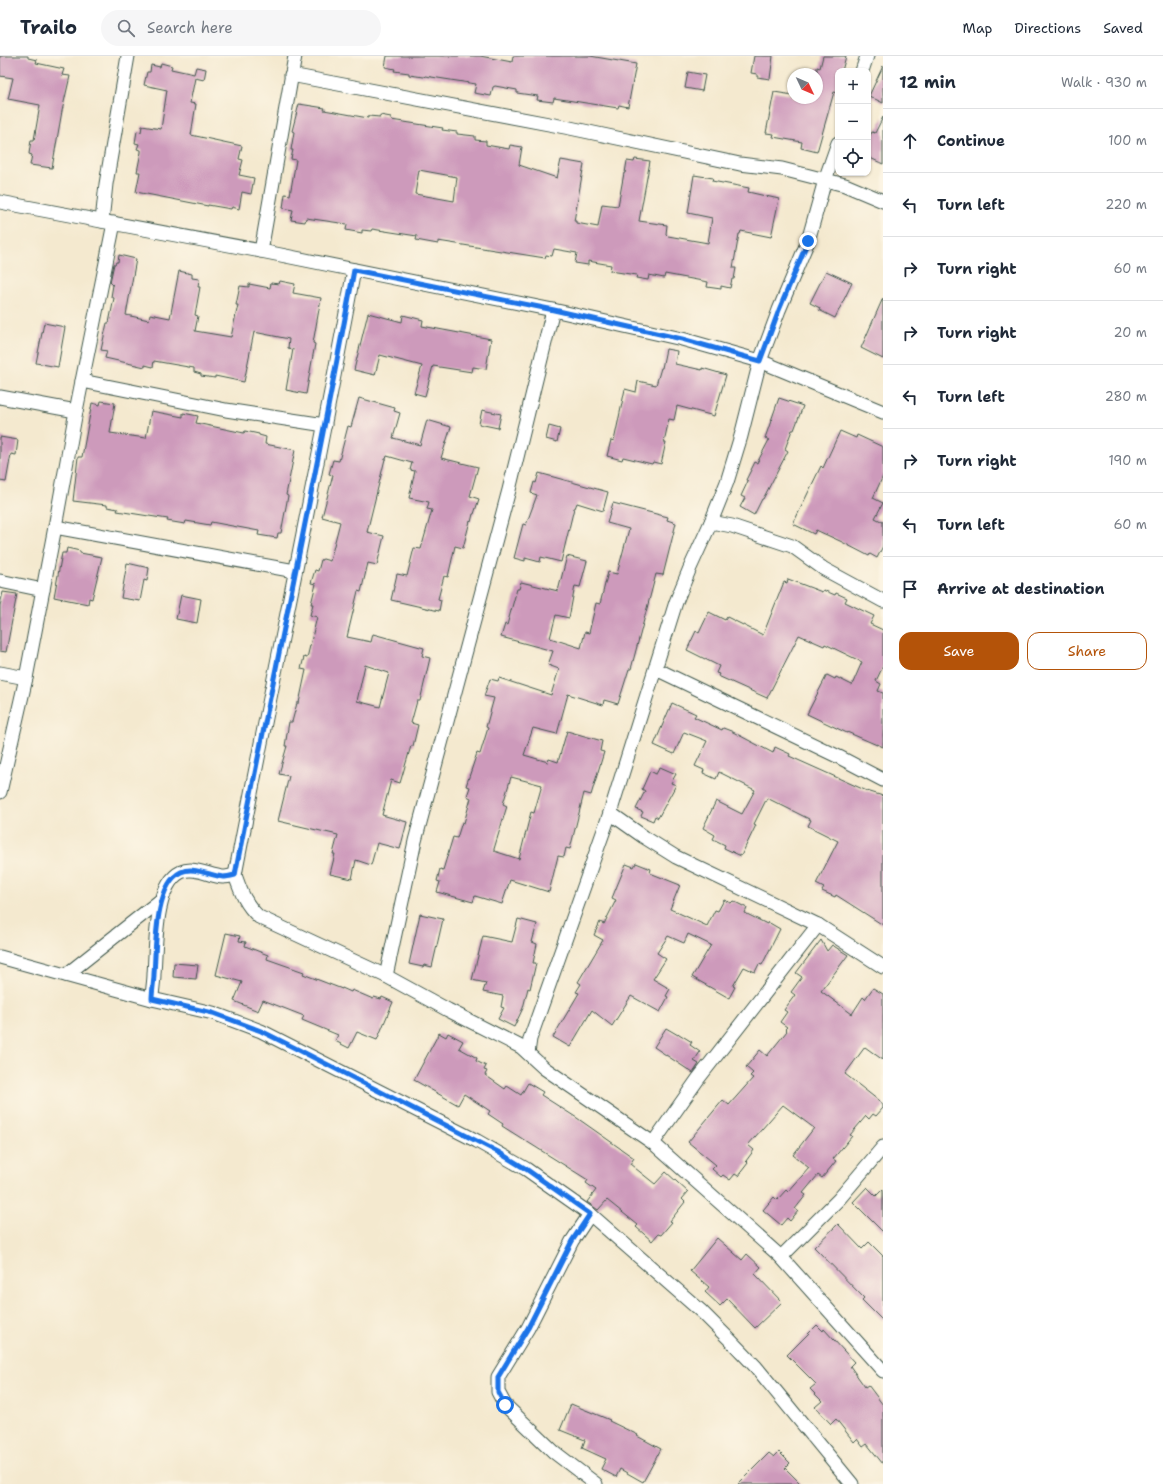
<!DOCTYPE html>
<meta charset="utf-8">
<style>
:root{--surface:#fff;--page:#f6f6f7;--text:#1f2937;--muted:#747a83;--line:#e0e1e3;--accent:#b45309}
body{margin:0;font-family:"Shantell Sans",sans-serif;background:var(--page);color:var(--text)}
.controls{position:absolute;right:12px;top:12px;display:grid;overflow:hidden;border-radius:8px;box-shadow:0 1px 3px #0004}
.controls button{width:36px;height:36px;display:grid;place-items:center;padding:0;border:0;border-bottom:1px solid var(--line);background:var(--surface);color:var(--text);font:20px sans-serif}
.compass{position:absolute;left:787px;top:12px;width:36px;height:36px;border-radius:50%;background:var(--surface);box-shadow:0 1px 3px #0004;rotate:134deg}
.stop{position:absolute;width:12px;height:12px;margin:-9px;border:3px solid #1a73e8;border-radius:50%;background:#fff}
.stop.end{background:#1a73e8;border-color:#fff;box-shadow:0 1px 4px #0008}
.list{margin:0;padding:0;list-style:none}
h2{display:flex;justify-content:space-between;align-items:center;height:52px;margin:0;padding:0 16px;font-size:17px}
h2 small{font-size:13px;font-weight:400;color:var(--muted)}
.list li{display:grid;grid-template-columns:26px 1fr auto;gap:12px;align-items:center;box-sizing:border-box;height:64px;padding:0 16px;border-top:1px solid var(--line)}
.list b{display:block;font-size:15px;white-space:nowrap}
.list em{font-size:13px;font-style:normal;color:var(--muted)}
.actions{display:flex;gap:8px;padding:12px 16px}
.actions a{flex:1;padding:9px 0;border:1px solid var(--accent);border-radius:12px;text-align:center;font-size:14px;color:var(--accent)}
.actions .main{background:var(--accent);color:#fff}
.icon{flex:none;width:22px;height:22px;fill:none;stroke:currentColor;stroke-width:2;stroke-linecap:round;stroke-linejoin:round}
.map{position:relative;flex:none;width:883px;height:1428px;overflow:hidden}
header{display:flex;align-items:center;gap:24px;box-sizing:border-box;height:56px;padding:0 20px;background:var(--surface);border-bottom:1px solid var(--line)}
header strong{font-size:19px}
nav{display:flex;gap:22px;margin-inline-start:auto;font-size:14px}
.search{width:280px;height:36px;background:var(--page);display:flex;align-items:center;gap:10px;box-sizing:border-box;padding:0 14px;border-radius:22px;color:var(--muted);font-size:15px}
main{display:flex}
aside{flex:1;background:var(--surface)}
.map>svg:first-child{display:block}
.building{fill:#cd9abb;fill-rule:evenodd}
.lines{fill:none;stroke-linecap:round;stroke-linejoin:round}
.street-casing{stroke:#3f574b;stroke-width:15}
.street{stroke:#fff;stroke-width:13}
.route{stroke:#1a73e8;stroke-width:5}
</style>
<header>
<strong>Trailo</strong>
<div class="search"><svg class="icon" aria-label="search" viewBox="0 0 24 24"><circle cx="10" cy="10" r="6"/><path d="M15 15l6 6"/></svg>Search here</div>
<nav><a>Map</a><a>Directions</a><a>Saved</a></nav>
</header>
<main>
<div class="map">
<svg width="883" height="1428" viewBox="0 0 883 1428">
<rect width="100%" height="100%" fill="#fcf5e5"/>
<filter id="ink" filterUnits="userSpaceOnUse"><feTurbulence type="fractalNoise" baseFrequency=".025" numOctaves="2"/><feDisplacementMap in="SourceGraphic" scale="8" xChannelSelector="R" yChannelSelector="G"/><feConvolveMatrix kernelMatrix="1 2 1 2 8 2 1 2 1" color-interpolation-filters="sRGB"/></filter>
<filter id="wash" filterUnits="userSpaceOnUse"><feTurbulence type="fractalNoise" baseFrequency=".012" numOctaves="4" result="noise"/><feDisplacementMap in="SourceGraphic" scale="16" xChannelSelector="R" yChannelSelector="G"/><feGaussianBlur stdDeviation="0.9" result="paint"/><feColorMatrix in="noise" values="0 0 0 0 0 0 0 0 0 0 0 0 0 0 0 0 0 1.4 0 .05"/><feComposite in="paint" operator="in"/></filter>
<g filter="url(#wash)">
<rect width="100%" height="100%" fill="#f4e9cf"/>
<g id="blocks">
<!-- building -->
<g class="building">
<polygon points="0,0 28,0 28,2 37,4 36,7 64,13 62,19 70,20 62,55 52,112 30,109 32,99 29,98 31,84 34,84 40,49 8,43 13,22 0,20"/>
<polygon points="387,0 480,0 512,6 513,0 590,0 636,8 628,51 619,49 618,52 554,42 553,46 537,44 538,40 517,37 517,34 495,30 493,31 491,40 474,37 476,28 425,20 424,21 409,19 409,17 394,15 395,13 385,11"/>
<polygon points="754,0 773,0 770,23 757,21 757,18 751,17"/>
<polygon points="823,0 846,0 842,15 838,15 838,37 834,36 817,96 801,92 802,86 773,81 774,78 766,77 774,36 793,39 793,42 817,42 817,11 820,12"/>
<polygon points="161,7 172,10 171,13 194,18 196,11 206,13 204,24 195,22 190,47 196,48 191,79 242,90 239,103 243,104 239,119 254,122 251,138 242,136 239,153 232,151 231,153 208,149 208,150 136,136 140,116 137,116 141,96 141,94 137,93 139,88 135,87 137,75 141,76 142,70 161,73 167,34 144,29 147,16 150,16 151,9 160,11"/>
<polygon points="883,10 883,47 869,40"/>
<polygon points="688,16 705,19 702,35 685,32"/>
<path d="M 299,48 L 325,52 L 324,54 L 368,62 L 368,60 L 380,61 L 380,59 L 391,61 L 391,64 L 443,72 L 442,74 L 457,76 L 457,78 L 475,80 L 475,84 L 486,85 L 486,89 L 509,93 L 510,89 L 522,91 L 519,109 L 557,122 L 561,104 L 584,108 L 574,165 L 576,165 L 576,167 L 598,171 L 602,148 L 618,150 L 624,117 L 625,117 L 627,105 L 634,106 L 635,103 L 650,105 L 639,165 L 667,169 L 666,178 L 668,180 L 708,187 L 712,162 L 688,157 L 694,119 L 713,122 L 712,125 L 749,132 L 748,136 L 779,143 L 771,181 L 741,175 L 740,178 L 739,178 L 733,212 L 736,212 L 734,223 L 732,223 L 730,232 L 721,230 L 721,233 L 707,231 L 708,226 L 665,218 L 664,222 L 649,219 L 648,224 L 636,222 L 637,219 L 610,215 L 611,209 L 588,205 L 588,209 L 575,207 L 577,197 L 554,193 L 552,200 L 546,199 L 545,202 L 438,185 L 438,188 L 416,184 L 417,180 L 372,173 L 371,175 L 362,174 L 362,177 L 346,174 L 347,168 L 306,162 L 305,166 L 291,164 L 293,154 L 283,152 L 285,138 L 290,139 L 296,104 L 291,103 L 293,94 L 291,94 L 294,76 L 292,75 ZM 419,114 L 457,121 L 454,145 L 415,138 Z"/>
<polygon points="883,61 883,108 868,101 868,83 872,76 875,77"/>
<polygon points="119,199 136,203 126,259 149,264 150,258 170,262 179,215 192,218 192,222 199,223 198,231 200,231 195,259 198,260 195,275 231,281 238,249 236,249 240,230 249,231 249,228 270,232 271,227 279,228 280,225 295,228 293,237 321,242 313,287 315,288 306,338 286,334 293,293 288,292 289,283 254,276 244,326 215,320 215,322 201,320 201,318 194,316 194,312 154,305 153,311 145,309 145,311 105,302 107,295 101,294 107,267 109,267 114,242 111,241 113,229 110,226 114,208 115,208 116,206 118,206"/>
<polygon points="826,215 852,227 835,262 819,254 820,252 810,247"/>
<polygon points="883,242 883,303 861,292"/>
<polygon points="368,257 402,266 403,259 423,264 422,270 491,283 486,313 473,311 472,316 433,310 425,340 414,337 422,310 380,299 375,319 354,314"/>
<polygon points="44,267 65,271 58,311 36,307"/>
<polygon points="666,293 677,295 675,308 702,314 702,312 726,319 714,360 677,350 674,364 669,363 664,386 666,386 661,408 653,406 652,408 623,401 622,404 607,400 611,384 614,385 625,333 636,336 638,325 656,329 661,312 662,312"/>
<path d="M 359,342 L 395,352 L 394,355 L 400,357 L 393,382 L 420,389 L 427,364 L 451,371 L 441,402 L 478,411 L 470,440 L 479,443 L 474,458 L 473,458 L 471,466 L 470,465 L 463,492 L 455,490 L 448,521 L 444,520 L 438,543 L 441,544 L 439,555 L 391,544 L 397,518 L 407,520 L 414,492 L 421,493 L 432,454 L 427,453 L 429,446 L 409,442 L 415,415 L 410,414 L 412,407 L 387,400 L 386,403 L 385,403 L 367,476 L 384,480 L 377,509 L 368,507 L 361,536 L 358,535 L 347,581 L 371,586 L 373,578 L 424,592 L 422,600 L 430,602 L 420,645 L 417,645 L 411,667 L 418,669 L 413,690 L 411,690 L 400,727 L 391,724 L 382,759 L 407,766 L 400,793 L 377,787 L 371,809 L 356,804 L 352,823 L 330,818 L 335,798 L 333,798 L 338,779 L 278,765 L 289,720 L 279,718 L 287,690 L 285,690 L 289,666 L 292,666 L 297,647 L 299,647 L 306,614 L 301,613 L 304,601 L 307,602 L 317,561 L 310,559 L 313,548 L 311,548 L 316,528 L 311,527 L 315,514 L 318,515 L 321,504 L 323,503 L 330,505 L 340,466 L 322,461 L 333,419 L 329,418 L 333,404 L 339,405 L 348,370 L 351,371 ZM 365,609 L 389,617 L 380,651 L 357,645 Z"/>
<polygon points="779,342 803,350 794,374 792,374 785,393 788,395 763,443 762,443 754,459 740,451 745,442 741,440 748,425 746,424 755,406 757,407 769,384 765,382"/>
<polygon points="101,345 115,347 110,377 146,382 151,355 183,361 183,357 198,360 196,367 244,377 245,375 259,378 259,379 266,381 265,388 295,394 286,439 288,440 281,477 278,477 277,482 258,479 259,475 211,466 210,469 186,465 185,468 167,465 168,463 117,455 118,453 107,451 107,449 73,445 78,401 82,401 92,347 100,349"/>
<polygon points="482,354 501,358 498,372 479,368"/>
<polygon points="549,370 560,373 557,386 546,383"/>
<polygon points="840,375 856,382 857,379 883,391 883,420 873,442 883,447 875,462 883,466 883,490 877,502 870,498 869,500 840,485 816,474 814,478 793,468 821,410 823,412"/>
<polygon points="0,381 18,384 16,399 11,398 6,426 0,425"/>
<polygon points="539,417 608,436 603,455 577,447 575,452 574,452 561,506 541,501 540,506 525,502 525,505 514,502 523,468 526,469 537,439 531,437 534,426 536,427"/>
<path d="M 613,447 L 668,461 L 667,464 L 676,467 L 663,519 L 656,518 L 631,613 L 629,613 L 618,648 L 604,644 L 603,649 L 568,638 L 557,678 L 533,672 L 524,699 L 548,706 L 549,703 L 558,706 L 567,675 L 602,685 L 600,695 L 604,696 L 591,739 L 584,737 L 570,793 L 566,792 L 564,801 L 558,800 L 549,836 L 510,824 L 502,848 L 475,840 L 473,846 L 437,836 L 440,826 L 437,825 L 440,813 L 443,814 L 453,781 L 457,782 L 462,766 L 464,767 L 471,742 L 467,740 L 470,731 L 466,730 L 477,697 L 480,698 L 488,672 L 486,671 L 494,642 L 484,640 L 490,623 L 498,625 L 499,622 L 551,639 L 559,613 L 548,609 L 553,595 L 501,581 L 505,568 L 507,569 L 517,533 L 519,533 L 521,526 L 558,535 L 567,500 L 587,505 L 580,531 L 575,530 L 569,562 L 556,559 L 550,582 L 581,592 L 585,576 L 589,577 L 596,547 L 600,548 L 608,516 L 617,518 L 629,473 L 607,467 ZM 511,721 L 542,729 L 534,757 L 531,756 L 519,803 L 494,795 L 494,793 L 507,750 L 503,748 Z"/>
<polygon points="67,492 80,495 80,497 102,501 92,543 89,542 88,548 54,541 62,497 66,497"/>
<polygon points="127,507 149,512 147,525 144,524 140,545 121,542"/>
<polygon points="788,523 822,536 823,534 835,539 836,537 847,542 845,546 874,560 870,568 883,574 883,610 876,625 881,628 878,635 883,637 883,691 877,688 877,689 847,676 847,677 807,658 827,619 835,623 836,621 852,629 862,606 825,588 824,590 799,579 767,642 718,620 719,618 716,617 719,610 687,594 696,575 699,577 709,556 725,564 727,561 763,579 784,526 787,527"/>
<polygon points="3,536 17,538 6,596 0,595 0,550"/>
<polygon points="181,539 201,543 197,567 176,563"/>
<polygon points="672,647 696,658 694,661 722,674 723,672 731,675 773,697 775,691 790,698 789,700 867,735 883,740 883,869 836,839 835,841 822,835 824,832 816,828 838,785 808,770 811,764 767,742 754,768 756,769 741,800 724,792 725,789 713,783 715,779 703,772 716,745 742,758 755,734 719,716 716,723 703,717 704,714 695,710 707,685 684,676 674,698 654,689"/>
<polygon points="660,711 676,718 671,727 676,729 658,762 655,760 653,765 641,760 643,756 636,753 645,735 642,733 650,715 656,718"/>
<polygon points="636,807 651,813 650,817 680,829 670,853 707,870 715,854 718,855 724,844 731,847 733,845 747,852 745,857 767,868 768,866 780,873 762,909 759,908 755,916 744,911 733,930 735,931 729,942 692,921 711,889 688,878 684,887 668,880 657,897 666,903 653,923 670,933 666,940 668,941 660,956 631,940 612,970 592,954 570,991 553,981 579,937 576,936 581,928 578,926 603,884 594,879 600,866 604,868 616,844 612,842 626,808 634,811"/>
<polygon points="420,858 443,863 432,911 424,909 423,911 409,908"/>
<polygon points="518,863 537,868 532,886 537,888 533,907 536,907 530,933 528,932 523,952 514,971 498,963 504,952 501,951 503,940 483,936 486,927 472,924 483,880 512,886"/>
<polygon points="226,877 240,880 239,885 246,886 245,890 268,899 267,903 304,916 303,918 342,933 342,932 351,936 352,934 373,943 374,941 381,943 382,941 393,946 377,984 357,976 349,992 335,985 338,979 302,964 304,960 263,944 258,955 234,945 242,926 216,919"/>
<polygon points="821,884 827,895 832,889 848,899 821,935 852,958 863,941 865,943 873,932 883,938 883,1004 865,991 845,1018 883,1048 883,1052 876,1060 873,1058 869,1063 866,1060 850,1079 852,1080 833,1103 836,1105 822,1122 818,1119 803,1137 806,1139 795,1153 798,1155 790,1165 787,1162 781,1169 763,1154 774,1141 777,1144 786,1134 788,1136 809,1112 793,1099 814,1072 783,1049 748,1089 754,1094 746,1105 748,1107 738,1120 735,1118 730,1124 723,1119 721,1121 712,1113 716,1109 688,1086 723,1044 729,1049 753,1022 750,1020 753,1017 746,1011 760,994 767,1000 787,975 785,973 787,971 780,966 787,956 784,954 795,939 791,936 802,921 796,917"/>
<polygon points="174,907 198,909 196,923 173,921"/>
<polygon points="666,972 678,979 679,978 692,986 690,989 700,996 694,1005 699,1008 693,1017 654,991"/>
<polygon points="439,977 446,981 448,977 463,985 459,992 477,1002 476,1005 486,1010 484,1014 487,1015 485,1019 505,1033 507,1030 521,1039 528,1027 543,1036 541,1039 577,1062 634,1102 630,1108 655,1128 666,1116 688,1136 682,1143 685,1146 670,1165 672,1166 661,1179 658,1178 652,1185 636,1171 638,1169 607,1144 598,1154 587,1146 596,1134 586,1127 588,1124 502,1070 503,1068 488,1058 490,1055 464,1038 458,1049 414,1024"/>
<polygon points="867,1131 876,1140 883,1133 883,1176 853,1146"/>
<polygon points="838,1168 862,1193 869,1186 883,1200 883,1265 862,1244 864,1242 814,1191"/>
<polygon points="717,1182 742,1204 747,1198 761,1211 755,1218 782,1246 755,1272 727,1243 720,1250 705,1236 709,1231 690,1215"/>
<polygon points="817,1269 823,1275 824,1273 854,1306 850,1310 865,1331 868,1329 883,1349 883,1408 867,1388 863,1391 857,1383 854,1386 836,1363 831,1368 815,1351 822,1345 810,1333 816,1328 787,1299"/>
<polygon points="571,1348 610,1364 609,1365 638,1379 637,1380 661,1393 643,1426 620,1413 616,1421 601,1413 606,1403 582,1392 585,1384 560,1374"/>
<polygon points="779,1396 790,1407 785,1412 801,1428 738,1428 769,1397 774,1401"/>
</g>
</g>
</g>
<g filter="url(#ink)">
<use href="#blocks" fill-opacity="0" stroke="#3f574b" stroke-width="1"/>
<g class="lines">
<defs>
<g id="street">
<polyline points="862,15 867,0"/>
<polyline points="291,19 570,72 740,108 782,113 845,129 883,145"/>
<polyline points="0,146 261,195 553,254 682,283 760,305 883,356"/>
<polyline points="102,165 106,128 128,0"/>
<polyline points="261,195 295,0"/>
<path d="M 354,214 C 317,416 274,617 235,819 C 241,836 245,848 259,861 L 386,920 L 448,954 L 521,991 L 544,1012 L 653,1087 L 781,1201 L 883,1315"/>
<polyline points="82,325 226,354 325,369"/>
<polyline points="0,341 76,355"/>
<polyline points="711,466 732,470 792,490 824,513 883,545"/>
<polyline points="55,471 295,515"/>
<polyline points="0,525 43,534"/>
<polyline points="656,613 839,701 883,724"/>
<polyline points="0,617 26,622"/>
<polyline points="0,736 26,622 55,471 76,355 114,167"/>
<polyline points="610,757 644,781 676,801 818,869 883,911"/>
<polyline points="0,901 152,943 213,957 261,975 477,1085 526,1113 590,1158 702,1256 730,1284 756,1311 852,1428"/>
<polyline points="66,919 161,844"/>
<polyline points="386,920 415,785 509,434 553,254"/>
<path d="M 152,943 C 152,935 154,926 154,918 C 156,893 154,829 181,816 C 194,810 210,820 223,821 C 227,821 231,820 235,819"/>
<polyline points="528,997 530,983 610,757 676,546 690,512 711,466 727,426 741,380 760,305 779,254 808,185 825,124 838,87"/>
<polyline points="653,1087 698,1023 818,869"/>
<polyline points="590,1158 572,1185 528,1272 498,1321 498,1336 505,1349 554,1396 596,1428"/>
<polyline points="781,1201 839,1143 883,1091"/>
</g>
</defs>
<!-- street casing -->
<use href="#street" class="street-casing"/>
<!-- street -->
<use href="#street" class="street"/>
</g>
</g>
<g class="lines" filter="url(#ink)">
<!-- route -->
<path class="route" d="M 505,1349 L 498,1336 L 498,1321 L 528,1272 L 572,1185 L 590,1158 L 526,1113 L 498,1096 L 295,992 L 261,975 L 213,957 L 152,943 C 152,935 154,926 154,918 C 156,893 154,829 181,816 C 194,810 210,820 223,821 C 227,821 231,820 235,819 C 274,617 317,416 354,214 L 554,254 L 682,283 L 760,305 L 779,254 L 808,185"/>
</g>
</svg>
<div class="controls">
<button>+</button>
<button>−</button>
<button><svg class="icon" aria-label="locate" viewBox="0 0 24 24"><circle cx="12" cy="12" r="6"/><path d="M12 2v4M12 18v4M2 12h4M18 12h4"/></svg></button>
</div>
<svg class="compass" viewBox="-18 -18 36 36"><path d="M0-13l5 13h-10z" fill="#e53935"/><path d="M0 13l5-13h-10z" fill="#747a83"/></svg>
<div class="stop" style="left:505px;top:1349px"></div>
<div class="stop end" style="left:808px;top:185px"></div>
</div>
<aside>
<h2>12 min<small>Walk · 930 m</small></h2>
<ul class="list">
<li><svg class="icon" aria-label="ahead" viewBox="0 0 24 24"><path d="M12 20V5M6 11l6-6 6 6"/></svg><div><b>Continue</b></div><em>100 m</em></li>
<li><svg class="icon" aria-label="left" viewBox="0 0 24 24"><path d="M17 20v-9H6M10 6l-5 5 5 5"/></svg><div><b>Turn left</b></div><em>220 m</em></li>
<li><svg class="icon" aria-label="right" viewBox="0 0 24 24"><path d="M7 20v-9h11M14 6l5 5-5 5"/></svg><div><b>Turn right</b></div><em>60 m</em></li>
<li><svg class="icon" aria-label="right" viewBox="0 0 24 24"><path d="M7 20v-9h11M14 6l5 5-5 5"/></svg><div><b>Turn right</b></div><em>20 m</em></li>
<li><svg class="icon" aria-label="left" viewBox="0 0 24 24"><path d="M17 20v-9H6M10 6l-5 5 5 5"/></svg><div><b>Turn left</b></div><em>280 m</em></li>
<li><svg class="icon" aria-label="right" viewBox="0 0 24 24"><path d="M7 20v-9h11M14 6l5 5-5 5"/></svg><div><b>Turn right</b></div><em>190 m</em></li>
<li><svg class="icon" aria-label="left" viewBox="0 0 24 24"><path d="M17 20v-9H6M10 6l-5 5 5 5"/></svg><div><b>Turn left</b></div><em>60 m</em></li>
<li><svg class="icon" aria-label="arrive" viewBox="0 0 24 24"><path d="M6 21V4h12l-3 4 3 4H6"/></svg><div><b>Arrive at destination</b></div></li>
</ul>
<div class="actions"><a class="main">Save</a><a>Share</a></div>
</aside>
</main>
